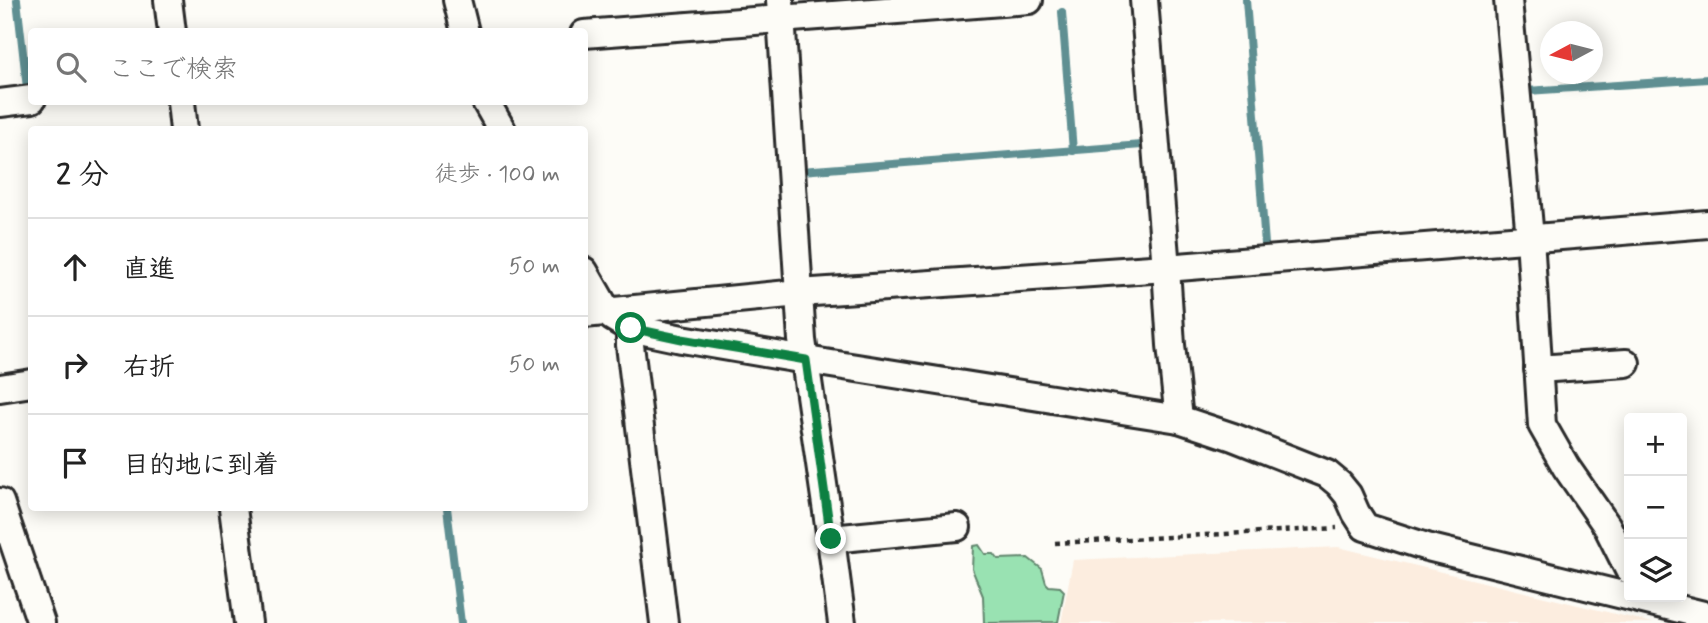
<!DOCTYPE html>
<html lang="ja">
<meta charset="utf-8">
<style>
:root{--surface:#fff;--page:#f2f2f2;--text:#222;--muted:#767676;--line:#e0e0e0}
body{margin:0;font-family:Mynerve,"Klee One",sans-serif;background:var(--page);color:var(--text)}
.controls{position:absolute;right:21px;bottom:21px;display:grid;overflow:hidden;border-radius:7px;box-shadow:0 4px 18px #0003}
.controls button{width:63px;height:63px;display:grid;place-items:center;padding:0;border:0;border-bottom:2px solid var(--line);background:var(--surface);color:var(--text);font:35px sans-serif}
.compass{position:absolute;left:1540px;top:21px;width:63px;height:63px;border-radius:50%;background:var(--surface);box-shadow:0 4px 18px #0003;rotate:263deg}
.stop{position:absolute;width:21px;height:21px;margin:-16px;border:5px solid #0b8043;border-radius:50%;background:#fff}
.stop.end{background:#0b8043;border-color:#fff;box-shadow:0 2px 7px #0008}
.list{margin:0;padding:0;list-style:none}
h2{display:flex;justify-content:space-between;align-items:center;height:91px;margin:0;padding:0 28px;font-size:30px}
h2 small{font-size:23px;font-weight:400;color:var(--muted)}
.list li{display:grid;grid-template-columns:46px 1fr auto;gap:21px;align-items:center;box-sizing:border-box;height:98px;padding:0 28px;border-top:2px solid var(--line)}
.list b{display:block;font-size:26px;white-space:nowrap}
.list em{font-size:23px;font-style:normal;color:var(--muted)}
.icon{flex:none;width:38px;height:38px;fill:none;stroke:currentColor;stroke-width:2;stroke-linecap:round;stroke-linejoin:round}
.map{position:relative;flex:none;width:1708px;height:623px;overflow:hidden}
.search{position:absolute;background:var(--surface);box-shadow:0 4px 18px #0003;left:28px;top:28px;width:560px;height:77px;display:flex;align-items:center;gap:18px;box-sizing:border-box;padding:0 24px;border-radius:7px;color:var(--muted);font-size:26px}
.panel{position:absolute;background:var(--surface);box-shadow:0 4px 18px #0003;left:28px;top:126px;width:560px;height:385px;border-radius:7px}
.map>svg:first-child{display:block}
.built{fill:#fceddf}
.green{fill:#99e2b2;stroke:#62866e;stroke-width:2}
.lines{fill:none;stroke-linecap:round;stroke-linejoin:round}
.stream{stroke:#5e8f92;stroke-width:8}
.minor-casing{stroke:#2b2b2b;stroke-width:32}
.path{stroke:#2b2b2b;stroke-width:4.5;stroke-dasharray:5 5;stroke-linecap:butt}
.minor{stroke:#fdfcf7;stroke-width:26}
.route{stroke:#0b8043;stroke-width:9}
</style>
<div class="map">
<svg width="1708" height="623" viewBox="0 0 1708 623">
<rect width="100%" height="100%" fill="#fdfcf7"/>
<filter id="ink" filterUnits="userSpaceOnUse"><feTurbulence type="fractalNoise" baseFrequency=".0143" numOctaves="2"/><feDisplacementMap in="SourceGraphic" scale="14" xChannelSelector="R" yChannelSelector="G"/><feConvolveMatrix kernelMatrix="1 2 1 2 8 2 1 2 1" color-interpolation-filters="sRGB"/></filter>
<g filter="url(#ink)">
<!-- built -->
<polygon class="built" points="1338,547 1578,605 1653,623 1061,623 1073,560"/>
<!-- green -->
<polygon class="green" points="979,545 985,554 994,554 998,559 1028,558 1042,569 1046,583 1049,586 1060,587 1064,591 1058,622 984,623 983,596 972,569 973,546"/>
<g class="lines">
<!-- stream -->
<g class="stream">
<polyline points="17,0 27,88"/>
<polyline points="1246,0 1265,244"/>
<polyline points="1062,12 1073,151"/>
<polyline points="1527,91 1708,79"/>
<polyline points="801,171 1142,145"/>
<polyline points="447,508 461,623"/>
</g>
<defs>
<g id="minor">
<polyline points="168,0 172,32"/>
<polyline points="457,0 465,32"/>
<polyline points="780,0 802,340 831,539 842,623"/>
<polyline points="1144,0 1166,268 1171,345 1179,419"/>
<polyline points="1508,0 1530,238 1542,425 1566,467 1607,526 1629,570"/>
<polyline points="584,34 1029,0"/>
<polyline points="181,102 184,130"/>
<polyline points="486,102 502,130"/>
<polyline points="0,103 32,99"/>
<polyline points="584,271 607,311 612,317 630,328 682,339 806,360 1179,419 1233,437 1327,474 1339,484 1348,495 1356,513 1365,527 1427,547 1708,616"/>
<polyline points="584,314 799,293 1166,268 1708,224"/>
<polyline points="630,328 630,345 664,623"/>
<polyline points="1538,369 1626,363"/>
<polyline points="0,388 32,383"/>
<polyline points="0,502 41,623"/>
<polyline points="233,508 248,623"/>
<polyline points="831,539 957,527"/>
</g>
</defs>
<!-- minor casing -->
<use href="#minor" class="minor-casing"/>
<!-- path -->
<polyline class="path" points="1055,543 1337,528"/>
<!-- minor -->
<use href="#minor" class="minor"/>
</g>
</g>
<g class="lines" filter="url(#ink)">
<!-- route -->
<polyline class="route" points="631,328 682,339 806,360 831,539"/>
</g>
</svg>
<div class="controls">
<button>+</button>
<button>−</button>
<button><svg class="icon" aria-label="layers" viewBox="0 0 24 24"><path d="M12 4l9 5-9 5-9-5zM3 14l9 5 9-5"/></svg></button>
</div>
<svg class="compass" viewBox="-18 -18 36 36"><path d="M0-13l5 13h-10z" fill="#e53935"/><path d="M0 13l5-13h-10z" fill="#767676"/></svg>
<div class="stop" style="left:631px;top:328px"></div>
<div class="stop end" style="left:831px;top:539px"></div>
<div class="search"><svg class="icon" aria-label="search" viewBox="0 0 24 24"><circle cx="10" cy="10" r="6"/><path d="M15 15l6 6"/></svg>ここで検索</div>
<section class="panel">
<h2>2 分<small>徒歩 · 100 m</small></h2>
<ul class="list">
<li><svg class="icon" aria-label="ahead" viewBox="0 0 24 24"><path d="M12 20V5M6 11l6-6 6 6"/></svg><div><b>直進</b></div><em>50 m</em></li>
<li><svg class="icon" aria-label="right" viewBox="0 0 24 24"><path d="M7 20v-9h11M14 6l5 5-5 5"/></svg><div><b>右折</b></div><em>50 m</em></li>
<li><svg class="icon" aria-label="arrive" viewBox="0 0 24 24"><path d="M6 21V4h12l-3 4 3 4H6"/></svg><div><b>目的地に到着</b></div></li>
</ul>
</section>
</div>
